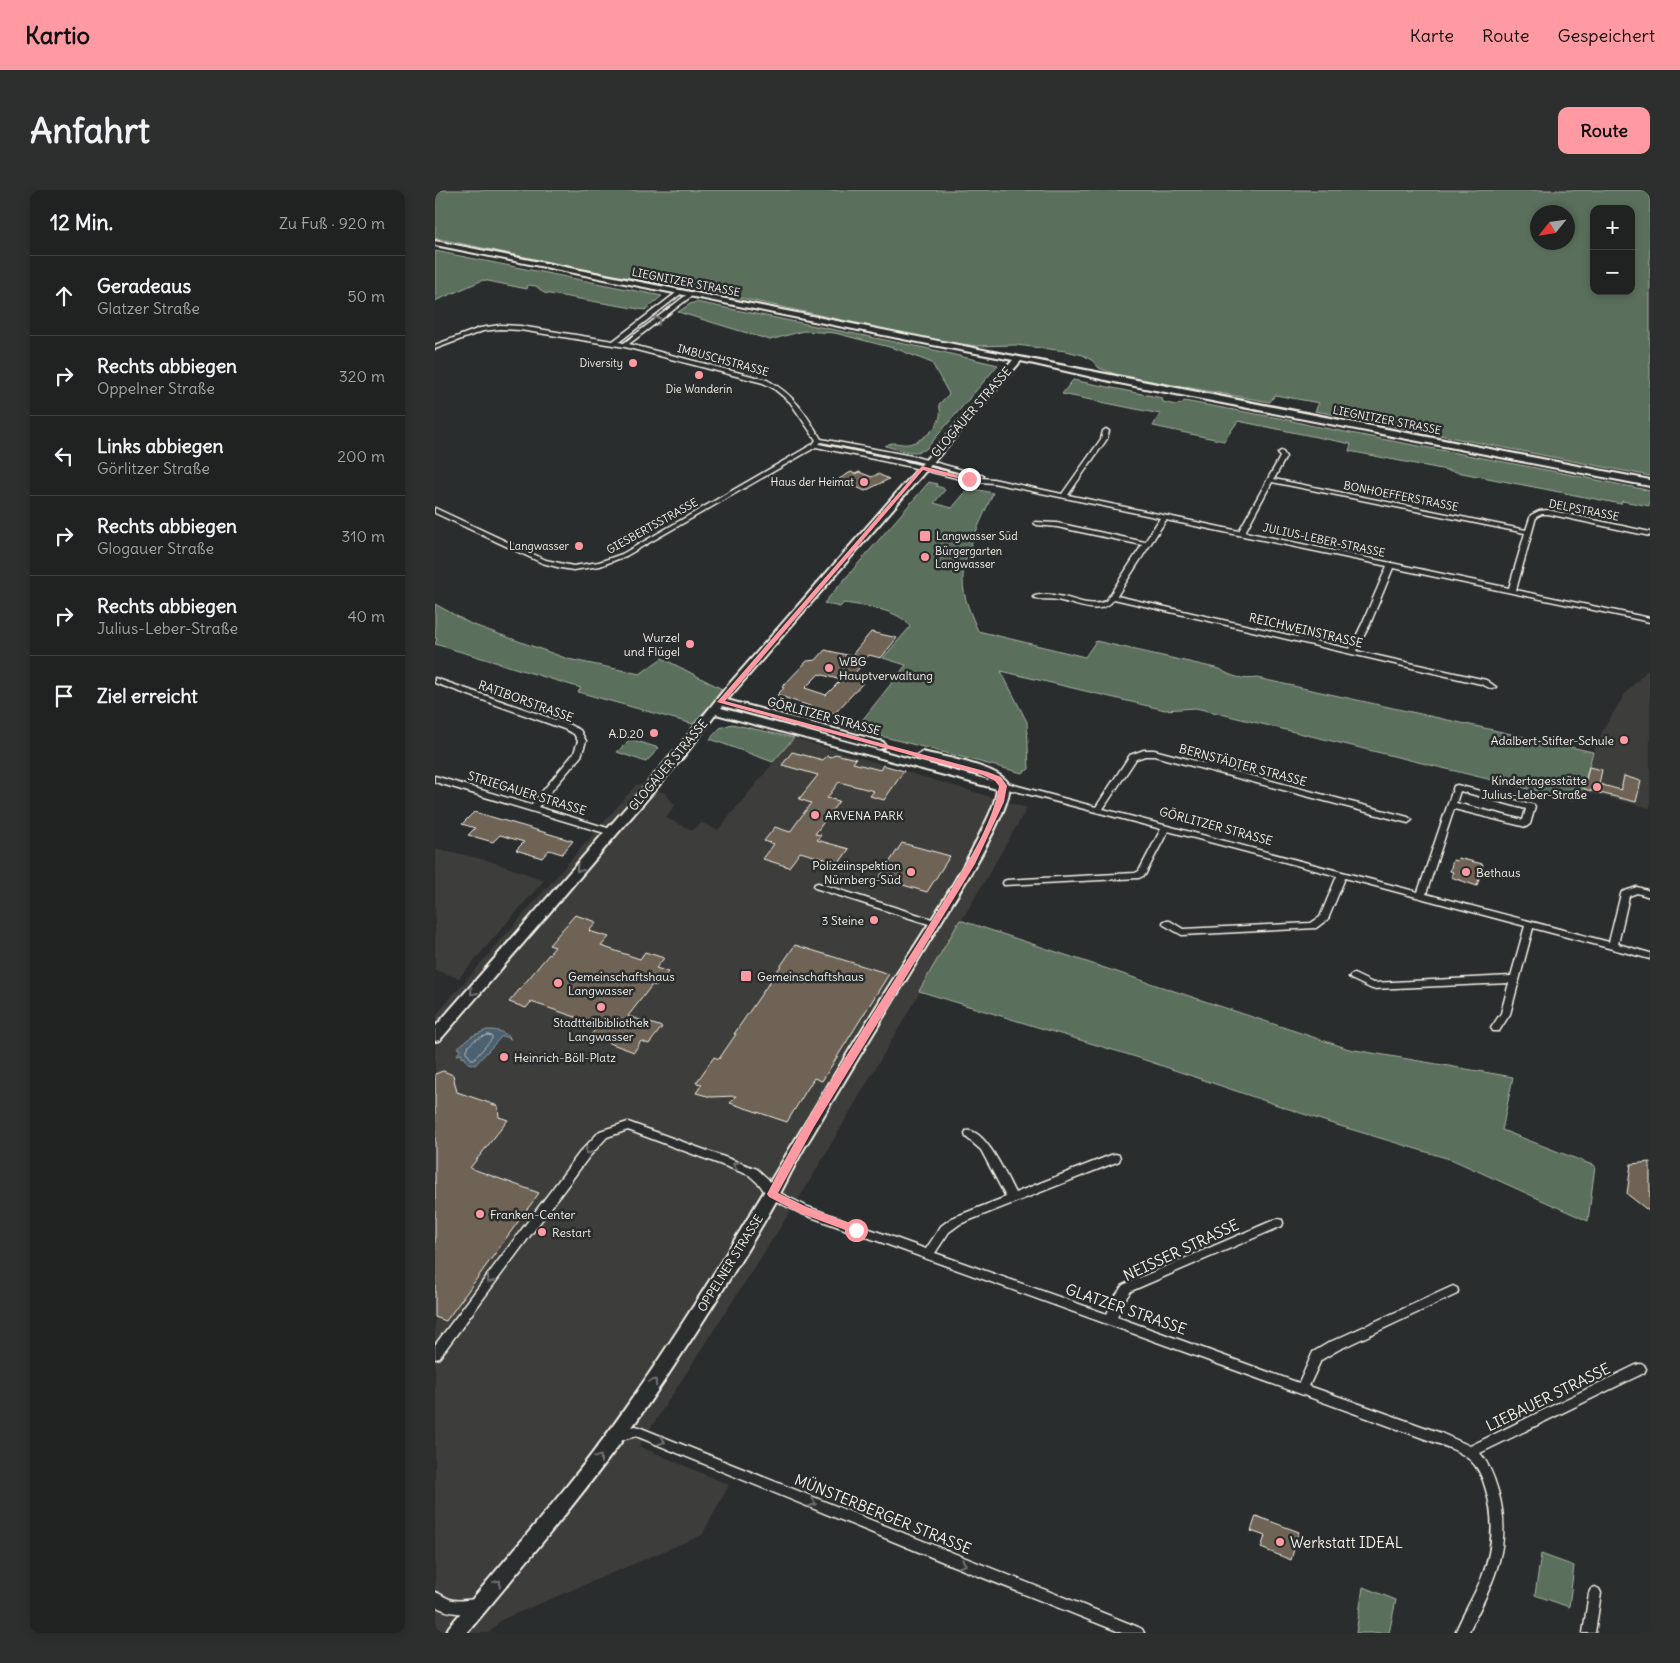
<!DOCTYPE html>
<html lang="de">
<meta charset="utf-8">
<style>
:root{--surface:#202222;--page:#2d2f2f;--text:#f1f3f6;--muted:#a2a4a5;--line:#3d3f40;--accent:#ff9aa2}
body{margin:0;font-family:Delius,sans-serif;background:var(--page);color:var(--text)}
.controls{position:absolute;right:15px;top:15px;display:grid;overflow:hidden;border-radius:10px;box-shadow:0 2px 8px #0003}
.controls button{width:45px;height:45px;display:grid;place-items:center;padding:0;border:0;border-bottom:1px solid var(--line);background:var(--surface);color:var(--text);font:25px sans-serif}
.compass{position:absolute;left:1095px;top:15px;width:45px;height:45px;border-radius:50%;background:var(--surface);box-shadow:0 2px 8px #0003;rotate:240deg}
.stop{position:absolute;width:15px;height:15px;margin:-11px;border:4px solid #ff9aa2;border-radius:50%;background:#fff}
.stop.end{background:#ff9aa2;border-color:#fff;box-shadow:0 1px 5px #0008}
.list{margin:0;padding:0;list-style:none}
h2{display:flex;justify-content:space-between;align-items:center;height:65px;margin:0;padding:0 20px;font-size:21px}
h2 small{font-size:16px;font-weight:400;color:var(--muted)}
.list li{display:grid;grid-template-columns:32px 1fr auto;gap:15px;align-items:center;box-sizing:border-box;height:80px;padding:0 20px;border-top:1px solid var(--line)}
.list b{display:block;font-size:19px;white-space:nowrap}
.list p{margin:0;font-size:16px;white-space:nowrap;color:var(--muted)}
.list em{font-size:16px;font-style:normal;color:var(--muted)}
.icon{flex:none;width:28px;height:28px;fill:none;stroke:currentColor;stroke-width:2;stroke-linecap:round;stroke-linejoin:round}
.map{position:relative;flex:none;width:1215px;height:1443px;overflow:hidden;border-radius:10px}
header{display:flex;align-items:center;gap:30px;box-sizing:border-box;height:70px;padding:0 25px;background:var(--accent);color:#111}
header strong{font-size:24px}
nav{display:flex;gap:28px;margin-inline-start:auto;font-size:18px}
.intro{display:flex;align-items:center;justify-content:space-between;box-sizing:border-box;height:120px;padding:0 30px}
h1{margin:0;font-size:35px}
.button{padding:12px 22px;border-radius:10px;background:var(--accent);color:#111;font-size:18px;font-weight:700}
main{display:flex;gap:30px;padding:0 30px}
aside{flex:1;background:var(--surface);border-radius:10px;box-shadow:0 2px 8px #0003}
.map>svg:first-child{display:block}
.built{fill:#3e3e3a}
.green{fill:#5a705c;stroke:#a7b0a2;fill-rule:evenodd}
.water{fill:#4c616f;stroke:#8f9b9f}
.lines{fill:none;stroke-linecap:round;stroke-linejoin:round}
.shore{stroke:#b1b7b8;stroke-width:1}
.building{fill:#6e6455;stroke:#f4f1e8;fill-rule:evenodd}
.street-casing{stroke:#f4f1e8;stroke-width:3}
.secondary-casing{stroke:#f4f1e8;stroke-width:4}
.street{fill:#2a2d2e;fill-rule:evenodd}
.secondary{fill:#2a2d2e;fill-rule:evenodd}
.oneway{stroke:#71726f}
.route{fill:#ff9aa2}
.poi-dot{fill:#ff9aa2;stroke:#2a2d2e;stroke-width:2}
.labels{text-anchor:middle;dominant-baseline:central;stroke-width:5;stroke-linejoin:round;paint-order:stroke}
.far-street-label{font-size:11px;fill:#f4f1e8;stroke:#2a2d2e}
.far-poi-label{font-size:11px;fill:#f4f1e8;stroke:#2a2d2e;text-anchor:end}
.street-label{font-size:12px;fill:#f4f1e8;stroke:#2a2d2e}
.poi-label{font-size:12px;fill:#f4f1e8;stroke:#2a2d2e;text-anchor:start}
.near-street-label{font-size:15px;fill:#f4f1e8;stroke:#2a2d2e}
.near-poi-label{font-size:15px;fill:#f4f1e8;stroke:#2a2d2e;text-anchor:start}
</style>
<header>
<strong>Kartio</strong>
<nav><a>Karte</a><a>Route</a><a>Gespeichert</a></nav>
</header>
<div class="intro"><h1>Anfahrt</h1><a class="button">Route</a></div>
<main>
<aside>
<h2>12 Min.<small>Zu Fuß · 920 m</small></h2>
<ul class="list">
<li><svg class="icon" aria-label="ahead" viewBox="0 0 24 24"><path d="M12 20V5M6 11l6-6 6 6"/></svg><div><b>Geradeaus</b><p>Glatzer Straße</p></div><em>50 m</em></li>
<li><svg class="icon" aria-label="right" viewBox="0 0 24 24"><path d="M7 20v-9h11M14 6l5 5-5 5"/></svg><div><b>Rechts abbiegen</b><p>Oppelner Straße</p></div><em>320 m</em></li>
<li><svg class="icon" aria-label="left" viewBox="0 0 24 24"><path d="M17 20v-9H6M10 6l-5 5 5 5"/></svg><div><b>Links abbiegen</b><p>Görlitzer Straße</p></div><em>200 m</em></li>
<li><svg class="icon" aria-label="right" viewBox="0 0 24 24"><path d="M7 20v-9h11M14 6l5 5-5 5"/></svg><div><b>Rechts abbiegen</b><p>Glogauer Straße</p></div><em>310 m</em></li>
<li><svg class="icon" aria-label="right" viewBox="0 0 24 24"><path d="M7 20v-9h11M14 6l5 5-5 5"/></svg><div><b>Rechts abbiegen</b><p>Julius-Leber-Straße</p></div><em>40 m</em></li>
<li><svg class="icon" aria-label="arrive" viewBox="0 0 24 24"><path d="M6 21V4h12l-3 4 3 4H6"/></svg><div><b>Ziel erreicht</b></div></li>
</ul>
</aside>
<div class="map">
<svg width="1215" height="1443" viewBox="0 0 1215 1443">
<rect width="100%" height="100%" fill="#2a2d2e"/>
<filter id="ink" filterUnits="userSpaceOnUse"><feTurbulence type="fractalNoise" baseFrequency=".02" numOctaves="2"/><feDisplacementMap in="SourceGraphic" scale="10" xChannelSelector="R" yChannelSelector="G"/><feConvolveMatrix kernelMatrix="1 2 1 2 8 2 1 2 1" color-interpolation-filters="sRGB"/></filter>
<g filter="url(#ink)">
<!-- built -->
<g class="built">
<polygon points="1215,477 1215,618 1147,601 1158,563 1169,538 1190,504"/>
<polygon points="359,548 592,618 370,999 204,1256 294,1295 267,1345 66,1430 54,1443 0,1443 0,826 202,594 230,603 240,615 231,628 257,640 267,633 283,640"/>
<polygon points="0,658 55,671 109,690 24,788 0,780"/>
</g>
<!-- green -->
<g class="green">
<path d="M 0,0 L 1215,0 L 1215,286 L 880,221 L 884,213 L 840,205 L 835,212 L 682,185 L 664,178 L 658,171 L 648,165 L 631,161 L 581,155 L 541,156 L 495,149 L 273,101 L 179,86 L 0,48 ZM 1159,19 L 1196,19 L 1196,101 L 1159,101 ZM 1102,22 L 1132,22 L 1132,52 L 1102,52 Z"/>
<polygon points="0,61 227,106 210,120 109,103 101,96 93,95 92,99 48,90 0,111"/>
<path d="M 261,112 L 490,158 L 563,175 L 491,259 C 479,266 463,259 450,256 C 459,250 463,255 473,254 C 485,252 503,239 505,226 C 506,222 505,218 504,214 L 514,204 L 497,173 L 462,159 L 400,143 L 368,141 L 335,150 L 243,122 L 255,114 Z"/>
<path d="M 638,190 L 727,208 L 728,212 L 740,215 L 747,214 L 749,211 L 849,229 L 874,235 C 985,257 1096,276 1207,299 L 1215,301 L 1215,316 L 1187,311 L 1186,314 L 914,261 L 916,254 L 803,231 L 789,251 L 718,236 L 725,224 L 627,204 Z"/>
<path d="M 494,292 L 502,294 L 501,296 L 508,298 L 510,300 L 499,313 L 517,318 L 534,298 L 558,303 C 549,325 527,367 528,390 C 528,408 536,424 543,441 L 650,467 L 661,451 L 785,479 C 796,487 809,490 822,488 L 1158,562 L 1147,601 L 1139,610 L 761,518 L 730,520 L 566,481 L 592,532 L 594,579 L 587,583 L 404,535 L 425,533 L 471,475 L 448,468 L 475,437 C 465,419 427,416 409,413 L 405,417 L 389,413 Z"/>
<polygon points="0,414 36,434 133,469 205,484 227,468 289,500 258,534 143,502 146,498 0,454 2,449 0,448"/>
<polygon points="297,534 359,548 338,572 275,549 285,538"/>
<polygon points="195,549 224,558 211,572 182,562"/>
<polygon points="525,730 914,859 1078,887 1067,940 1160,976 1153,1031 1018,970 895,933 701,867 484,801"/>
<polygon points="1106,1364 1139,1376 1134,1417 1100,1405"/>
<polygon points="928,1397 961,1410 954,1443 921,1443"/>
</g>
<!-- water -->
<path class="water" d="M 52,840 C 61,840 69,841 76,849 L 67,846 L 40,875 L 33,873 L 29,867 L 27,868 L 27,864 L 22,865 L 26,859 L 22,858 L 37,846 Z"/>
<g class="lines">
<!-- shore -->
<path class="shore" d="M 53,845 L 57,846 L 57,849 L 39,869 L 36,869 L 31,862 C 34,851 43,848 53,845 Z"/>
</g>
<!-- building -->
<g class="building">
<polygon points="416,282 420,284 424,282 437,287 443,284 454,289 430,301 404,289"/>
<path d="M 436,442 L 462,448 L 446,468 L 434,465 L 417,487 L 427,490 L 426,492 L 428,493 L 400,523 L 395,523 L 342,505 L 349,498 L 347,497 L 372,471 L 381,470 L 390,460 L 416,466 ZM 384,484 L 406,490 L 391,505 L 370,498 Z"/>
<polygon points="357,562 388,570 392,566 397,567 400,564 421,569 418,573 445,580 448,575 469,581 449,610 435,606 439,601 404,592 392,608 404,611 380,644 386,645 382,650 414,659 404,673 365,662 354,677 328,669 339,654 329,651 340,637 355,642 376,613 364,609 383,585 347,575"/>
<polygon points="1154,577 1167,580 1164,594 1186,600 1189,586 1206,591 1201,612 1149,599"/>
<polygon points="39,622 88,636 138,651 127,664 114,660 107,668 81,660 89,652 65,645 58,652 33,645 40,638 27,634"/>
<polygon points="467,653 515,666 492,702 444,688"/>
<polygon points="1023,668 1048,674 1042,696 1016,687 1018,682 1015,681 1018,670 1022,671"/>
<polygon points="140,725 162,732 154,741 174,747 166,756 205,769 210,762 229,768 221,778 233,782 222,796 217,795 193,826 227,837 214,854 206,851 199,862 155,846 164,835 96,812 91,818 74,812 120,757 114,755"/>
<polygon points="360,755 454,784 387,891 379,888 352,932 295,913 301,906 276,907 261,903 267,894 261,893 279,867 284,869 301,844 299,844"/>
<polygon points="8,881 18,885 22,902 63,916 64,927 73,930 35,978 104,1003 11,1131 0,1127 0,884"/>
<polygon points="1215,972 1215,1022 1192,1004 1196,974"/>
<polygon points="821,1326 864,1342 856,1370 826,1358 830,1346 816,1341"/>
</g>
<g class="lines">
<defs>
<g id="street">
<path d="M 245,100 L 248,102 L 247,103 L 184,152 L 189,153 L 254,103 L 258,103 L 258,105 L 194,154 L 332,190 C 359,204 371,224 386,249 L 477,266 L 549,286 L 546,288 L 477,270 L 386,252 L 384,254 L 472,272 L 534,287 L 558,289 L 627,304 L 666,249 L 668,241 L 671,239 L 674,241 L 672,249 L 633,305 L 804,341 L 845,267 L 843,263 L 846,261 L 848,262 L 851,267 L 839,289 L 1091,340 L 1096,325 L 1104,321 L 1113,320 L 1215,342 L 1215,346 L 1113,324 L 1107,324 L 1101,327 L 1081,400 L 1215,428 L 1215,432 L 958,378 L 935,434 L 921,461 L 1051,490 L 1061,497 L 1057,499 L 1046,494 L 679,409 C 667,428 639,413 622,410 C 614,408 605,411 598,407 L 600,406 C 607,404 616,404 624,406 C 640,409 656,418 671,411 L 707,355 L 622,337 L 602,335 L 599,333 L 600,332 L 622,333 L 710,352 L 725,328 L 558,293 L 534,291 L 472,276 L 381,257 L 191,366 L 165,376 L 138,380 L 126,378 L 107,373 L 0,323 L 0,318 L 2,319 L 111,370 L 138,376 L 164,372 L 187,364 L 378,254 L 381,250 L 355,212 L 338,198 L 328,193 L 190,157 L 85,140 L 65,139 L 48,141 L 0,159 L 0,155 L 45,138 L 65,135 L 85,136 L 178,151 ZM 837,292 L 1090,343 L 1074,398 L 810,342 ZM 731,330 L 952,376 L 927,434 L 915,459 L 682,406 Z"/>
<polygon points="0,488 135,535 145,540 151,551 146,566 103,617 179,640 180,642 179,644 173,644 0,592 0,586 96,615 139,563 143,551 139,544 129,539 0,493"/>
<path d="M 709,560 L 719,560 L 973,627 L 977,630 L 973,633 L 719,566 L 710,566 L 701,569 L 668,619 L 983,702 L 1019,596 L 1022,595 L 1099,615 L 1100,617 L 1095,634 L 1091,637 L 1019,619 L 991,704 L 1174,752 L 1186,704 L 1187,702 L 1202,697 L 1215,701 L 1215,707 L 1202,703 L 1194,706 L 1183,754 L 1215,763 L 1215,769 L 1098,738 L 1075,824 L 1064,841 L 1058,841 L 1056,838 L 1066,823 L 1074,793 L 937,799 L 916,789 L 914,787 L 916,785 L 919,784 L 938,793 L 1076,786 L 1090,736 L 910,688 L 893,729 L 881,738 L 747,745 L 729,735 L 728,733 L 729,731 L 735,731 L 748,739 L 876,733 L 885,727 L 902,686 L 733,641 L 710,685 L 704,688 L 569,695 L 568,693 L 569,691 L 572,690 L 700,683 L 704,681 L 726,639 L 565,597 L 564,595 L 568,592 L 661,617 L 695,565 ZM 1025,601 L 1091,619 L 1088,630 L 1021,613 Z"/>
<polygon points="383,693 503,731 504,733 500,736 380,698 379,696 380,694"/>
<path d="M 193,932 L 322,979 L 333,989 L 341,1001 L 373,1017 L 491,1059 L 506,1036 L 517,1028 L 571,1007 L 546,960 L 531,947 L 530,944 L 531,941 C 550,936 573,990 580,1003 L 676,965 L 680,964 L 684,965 L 685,968 L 684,971 L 525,1034 L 514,1042 L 500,1063 L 672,1124 L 681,1105 L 688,1095 L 839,1030 L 843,1029 L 847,1030 L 848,1033 L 847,1036 L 696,1101 L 689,1111 L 682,1127 L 864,1193 L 878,1162 L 895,1152 L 1018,1096 L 1022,1098 L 1023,1101 L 1022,1104 L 903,1160 L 886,1170 L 874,1196 L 1006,1243 L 1035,1256 L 1201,1175 L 1205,1174 L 1209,1175 L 1211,1179 L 1209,1183 L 1045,1263 C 1054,1274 1059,1287 1063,1301 C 1079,1356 1057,1395 1033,1443 L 1020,1443 C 1028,1424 1039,1406 1047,1387 C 1058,1358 1060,1330 1051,1300 C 1048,1289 1044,1278 1035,1270 C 1026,1262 1015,1258 1004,1254 L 365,1023 L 333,1007 L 325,995 L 314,985 L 193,940 L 172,947 L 153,968 L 4,1168 L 0,1169 L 0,1155 L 145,962 L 165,941 Z"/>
<polygon points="201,1236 703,1437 707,1439 709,1443 687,1443 506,1371 201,1246 183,1251 179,1249 177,1245 179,1241"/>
<polygon points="1160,1397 1164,1399 1166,1403 1160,1443 1148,1443 1154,1403 1156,1399"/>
<path d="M 0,1402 C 7,1404 11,1409 18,1410 C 28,1412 38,1407 46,1411 L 48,1415 L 46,1419 C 31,1426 14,1424 0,1416 Z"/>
</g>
<path id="secondary" d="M 0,51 C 405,132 809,212 1215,290 L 1215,296 L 684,193 L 586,171 L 292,510 L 448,552 L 450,555 L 448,558 L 444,559 L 288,516 L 286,518 L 557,591 L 528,579 L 483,569 L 481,566 L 487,562 C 504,566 568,577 574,595 C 579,614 529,695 517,714 C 470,792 422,869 376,947 C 361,970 350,996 336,1020 C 295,1090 251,1160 205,1226 C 151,1302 91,1372 32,1443 L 11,1443 L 14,1437 C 75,1363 140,1292 194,1213 C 284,1084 360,947 443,814 C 476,760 514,707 542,650 C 550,633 560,617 562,599 L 281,524 L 249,566 L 5,850 L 0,851 L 0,837 L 241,560 L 289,500 L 578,170 L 498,155 L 0,55 Z"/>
</defs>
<!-- street casing -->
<use href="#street" class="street-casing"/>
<!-- secondary casing -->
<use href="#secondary" class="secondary-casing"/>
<!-- street -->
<use href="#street" class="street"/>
<!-- secondary -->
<use href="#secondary" class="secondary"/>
</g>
<!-- one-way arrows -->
<defs><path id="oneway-chevron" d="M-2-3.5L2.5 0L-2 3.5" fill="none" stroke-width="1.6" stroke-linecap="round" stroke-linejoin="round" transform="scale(1.25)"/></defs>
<g class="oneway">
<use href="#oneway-chevron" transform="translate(223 130) rotate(-37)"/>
<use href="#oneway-chevron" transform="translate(144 679) rotate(131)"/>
<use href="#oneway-chevron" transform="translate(38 802) rotate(131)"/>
<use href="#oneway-chevron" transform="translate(153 961) rotate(133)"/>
<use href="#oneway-chevron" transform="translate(301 975) rotate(-160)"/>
<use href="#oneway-chevron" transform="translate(55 1090) rotate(127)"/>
<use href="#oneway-chevron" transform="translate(219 1192) rotate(-56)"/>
<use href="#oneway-chevron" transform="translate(227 1251) rotate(21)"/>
<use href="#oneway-chevron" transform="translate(164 1268) rotate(-53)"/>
<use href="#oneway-chevron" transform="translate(378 1313) rotate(22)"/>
<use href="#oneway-chevron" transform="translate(528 1374) rotate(21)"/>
<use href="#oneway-chevron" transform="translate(63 1393) rotate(-50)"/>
</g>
</g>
<!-- route -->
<path class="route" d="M 487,276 L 537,289 L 534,291 L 488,280 L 290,511 L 553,582 L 566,587 L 572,596 L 569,612 L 540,674 L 379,937 L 343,1003 L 372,1017 L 425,1037 L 426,1040 L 421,1044 L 365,1023 L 334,1007 L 332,1004 C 378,913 437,827 491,740 C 515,700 557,642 564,596 L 560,591 L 548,585 L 282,512 Z"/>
<!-- markers -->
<g class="poi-dot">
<circle cx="198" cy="173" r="5"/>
<circle cx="264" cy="185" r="5"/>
<circle cx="429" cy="292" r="5"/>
<rect x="484" y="340" width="12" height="12" rx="2.5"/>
<circle cx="144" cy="356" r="5"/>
<circle cx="490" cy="367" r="5"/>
<circle cx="255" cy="454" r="5"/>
<circle cx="394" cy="478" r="5"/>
<circle cx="219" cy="543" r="5"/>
<circle cx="1189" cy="550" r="5"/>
<circle cx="1162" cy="597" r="5"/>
<circle cx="380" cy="625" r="5"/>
<circle cx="476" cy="682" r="5"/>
<circle cx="1031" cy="682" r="5"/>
<circle cx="439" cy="730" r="5"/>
<rect x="305" y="780" width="12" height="12" rx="2.5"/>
<circle cx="123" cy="793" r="5"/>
<circle cx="166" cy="817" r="5"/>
<circle cx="69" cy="867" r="5"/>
<circle cx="45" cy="1024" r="5"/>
<circle cx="107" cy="1042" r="5"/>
<circle cx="845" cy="1352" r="5"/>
</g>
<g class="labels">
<!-- far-street labels -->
<g class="far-street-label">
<text transform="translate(251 92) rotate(11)">LIEGNITZER STRASSE</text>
<text transform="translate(288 170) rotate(15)">IMBUSCHSTRASSE</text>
<text transform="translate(952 230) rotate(11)">LIEGNITZER STRASSE</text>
<text transform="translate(966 306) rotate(11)">BONHOEFFERSTRASSE</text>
<text transform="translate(1149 320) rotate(11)">DELPSTRASSE</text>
<text transform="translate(217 336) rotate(-29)">GIESBERTSSTRASSE</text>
<text transform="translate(889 350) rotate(12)">JULIUS-LEBER-STRASSE</text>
</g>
<!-- far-poi labels -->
<g class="far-poi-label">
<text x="188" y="173">Diversity</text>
<text x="264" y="199" text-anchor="middle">Die Wanderin</text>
<text x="419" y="292">Haus der Heimat</text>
<text x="501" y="346" text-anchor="start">Langwasser Süd</text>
<text x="134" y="356">Langwasser</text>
<text x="500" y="361" text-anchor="start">Bürgergarten<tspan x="500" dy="13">Langwasser</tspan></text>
</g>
<!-- street labels -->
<g class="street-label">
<text transform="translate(536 222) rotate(-49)">GLOGAUER STRASSE</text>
<text transform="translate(871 440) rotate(13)">REICHWEINSTRASSE</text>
<text transform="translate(91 511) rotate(20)">RATIBORSTRASSE</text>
<text transform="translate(389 526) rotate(15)">GÖRLITZER STRASSE</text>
<text transform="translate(233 575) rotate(-50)">GLOGAUER STRASSE</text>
<text transform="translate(808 575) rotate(15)">BERNSTÄDTER STRASSE</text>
<text transform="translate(92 603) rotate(17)">STRIEGAUER STRASSE</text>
<text transform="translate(781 636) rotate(15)">GÖRLITZER STRASSE</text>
<text transform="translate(295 1073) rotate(-58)">OPPELNER STRASSE</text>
</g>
<!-- poi labels -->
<g class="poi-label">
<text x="245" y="447" text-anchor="end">Wurzel<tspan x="245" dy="14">und Flügel</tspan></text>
<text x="404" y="471">WBG<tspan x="404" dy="14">Hauptverwaltung</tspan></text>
<text x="209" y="543" text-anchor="end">A.D.20</text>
<text x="1179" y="550" text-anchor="end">Adalbert-Stifter-Schule</text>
<text x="1152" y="590" text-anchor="end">Kindertagesstätte<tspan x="1152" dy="14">Julius-Leber-Straße</tspan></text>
<text x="390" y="625">ARVENA PARK</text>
<text x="466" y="675" text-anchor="end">Polizeiinspektion<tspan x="466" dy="14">Nürnberg-Süd</tspan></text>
<text x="1041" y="682">Bethaus</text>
<text x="429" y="730" text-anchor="end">3 Steine</text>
<text x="133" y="786">Gemeinschaftshaus<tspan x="133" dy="14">Langwasser</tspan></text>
<text x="322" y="786">Gemeinschaftshaus</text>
<text x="166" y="832" text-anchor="middle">Stadtteilbibliothek<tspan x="166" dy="14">Langwasser</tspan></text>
<text x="79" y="867">Heinrich-Böll-Platz</text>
<text x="55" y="1024">Franken-Center</text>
<text x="117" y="1042">Restart</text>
</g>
<!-- near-street labels -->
<g class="near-street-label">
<text transform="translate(746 1060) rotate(-25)">NEISSER STRASSE</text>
<text transform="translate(691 1119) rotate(19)">GLATZER STRASSE</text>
<text transform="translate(1113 1207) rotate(-26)">LIEBAUER STRASSE</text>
<text transform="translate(448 1324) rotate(22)">MÜNSTERBERGER STRASSE</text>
</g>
<!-- near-poi labels -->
<g class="near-poi-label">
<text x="855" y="1352">Werkstatt IDEAL</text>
</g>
</g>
</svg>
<div class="controls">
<button>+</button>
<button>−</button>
</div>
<svg class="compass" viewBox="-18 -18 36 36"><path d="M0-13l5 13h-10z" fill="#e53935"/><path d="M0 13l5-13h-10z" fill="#a2a4a5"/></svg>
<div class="stop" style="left:421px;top:1040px"></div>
<div class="stop end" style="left:534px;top:289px"></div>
</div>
</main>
